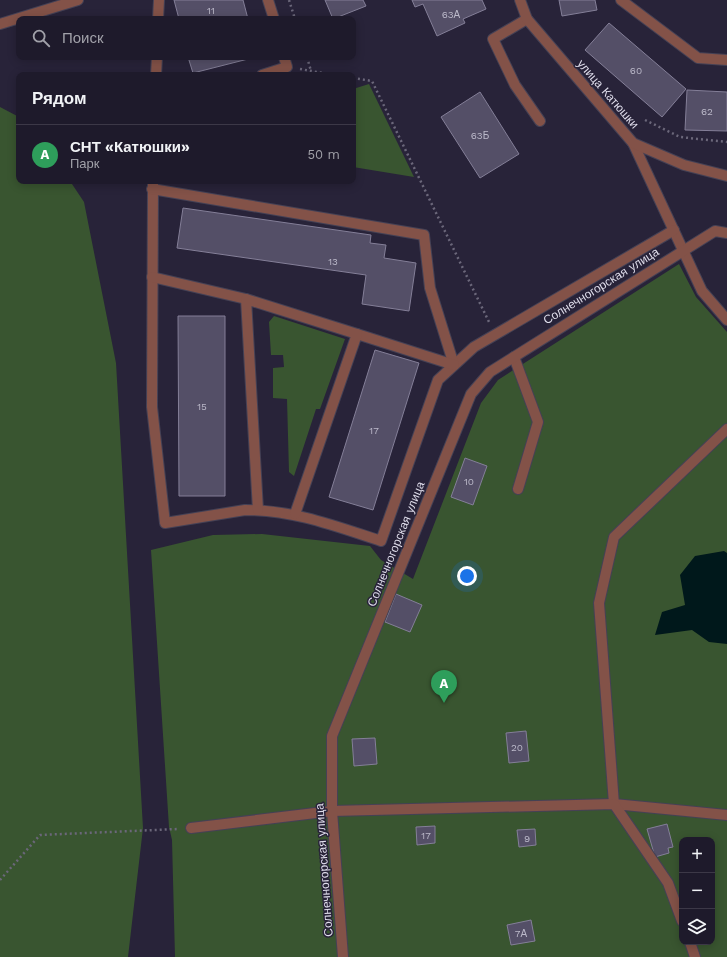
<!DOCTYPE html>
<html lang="ru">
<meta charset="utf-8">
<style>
:root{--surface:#1e1a2b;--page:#262333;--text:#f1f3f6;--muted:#a1a1a9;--line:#3c3847;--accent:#c7a6ef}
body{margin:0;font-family:"Work Sans",sans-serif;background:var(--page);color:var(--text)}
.controls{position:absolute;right:12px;bottom:12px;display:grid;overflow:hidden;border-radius:8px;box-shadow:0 2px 10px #0003}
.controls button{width:36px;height:36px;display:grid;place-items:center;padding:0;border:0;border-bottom:1px solid var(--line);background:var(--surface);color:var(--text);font:20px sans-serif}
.you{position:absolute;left:467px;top:576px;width:14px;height:14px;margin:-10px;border:3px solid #fff;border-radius:50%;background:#1a73e8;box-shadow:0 0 0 6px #1a73e833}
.badge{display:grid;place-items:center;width:26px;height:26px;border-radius:50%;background:var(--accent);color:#fff;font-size:13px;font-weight:700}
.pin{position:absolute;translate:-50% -33px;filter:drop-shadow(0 1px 2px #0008)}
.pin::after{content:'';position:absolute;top:21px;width:14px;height:12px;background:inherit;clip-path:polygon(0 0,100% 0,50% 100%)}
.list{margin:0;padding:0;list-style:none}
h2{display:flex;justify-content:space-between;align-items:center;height:52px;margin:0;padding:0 16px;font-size:17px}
h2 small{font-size:13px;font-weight:400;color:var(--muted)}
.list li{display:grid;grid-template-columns:26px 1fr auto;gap:12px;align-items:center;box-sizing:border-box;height:60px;padding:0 16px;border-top:1px solid var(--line)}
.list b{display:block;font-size:15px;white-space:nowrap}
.list p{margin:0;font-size:13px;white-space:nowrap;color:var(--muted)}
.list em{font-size:13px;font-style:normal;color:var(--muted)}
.icon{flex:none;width:22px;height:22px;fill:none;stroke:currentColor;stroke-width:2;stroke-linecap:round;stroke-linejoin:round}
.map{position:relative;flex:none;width:727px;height:957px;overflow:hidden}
.search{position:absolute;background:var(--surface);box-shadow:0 2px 10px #0003;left:16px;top:16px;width:340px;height:44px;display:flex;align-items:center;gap:10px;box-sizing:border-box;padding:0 14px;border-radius:8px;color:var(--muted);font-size:15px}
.panel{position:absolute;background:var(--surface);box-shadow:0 2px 10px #0003;left:16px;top:72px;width:340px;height:112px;border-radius:8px}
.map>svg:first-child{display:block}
.green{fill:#395530;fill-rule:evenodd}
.water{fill:#00181b}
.building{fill:#544f67;stroke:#847f98}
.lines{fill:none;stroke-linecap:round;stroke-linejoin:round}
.service-casing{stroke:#454155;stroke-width:12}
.minor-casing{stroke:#454155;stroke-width:12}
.path{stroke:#6b677a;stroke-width:2.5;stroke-dasharray:2 3;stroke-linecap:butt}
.service{stroke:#835248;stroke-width:10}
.minor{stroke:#835248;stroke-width:10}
.labels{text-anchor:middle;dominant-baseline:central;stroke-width:3;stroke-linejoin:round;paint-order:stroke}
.number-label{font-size:10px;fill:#bcbaca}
.street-label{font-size:12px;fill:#dfddeb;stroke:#282339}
</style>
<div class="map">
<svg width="727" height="957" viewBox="0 0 727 957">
<rect width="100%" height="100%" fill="#282339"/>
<!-- green -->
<g class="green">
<polygon points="369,84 414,177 353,167 353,89"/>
<polygon points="0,107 19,117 19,181 70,181 84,202 116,363 143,828 128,957 0,957"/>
<path d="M 679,264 L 696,297 L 727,332 L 727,957 L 175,957 L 172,840 L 169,827 L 151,550 L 213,535 L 262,534 L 370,546 L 381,560 L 413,579 L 481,403 L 498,380 ZM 682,840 L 712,840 L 712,942 L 682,942 Z"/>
<polygon points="274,316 345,339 320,409 316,409 294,476 289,472 287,399 273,398 273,368 284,367 283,355 271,355 269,322"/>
</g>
<!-- water -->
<polygon class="water" points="724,551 727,553 727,644 709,642 692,630 655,635 662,612 685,605 680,575 695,556"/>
<!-- building -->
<g class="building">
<polygon points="174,0 243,0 248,19 179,19"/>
<polygon points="325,0 363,0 366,6 333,19"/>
<polygon points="412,0 482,0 486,9 463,19 465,23 437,36 423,4 415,7"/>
<polygon points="559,0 595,0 597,10 562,16"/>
<polygon points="609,23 686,89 662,117 585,50"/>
<polygon points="188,57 256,57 193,73"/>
<polygon points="687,90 727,92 727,131 685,130"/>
<polygon points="480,92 519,154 480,178 441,117"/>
<polygon points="183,208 371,235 370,243 386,245 384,258 416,263 409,311 362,304 366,275 177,248"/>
<polygon points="178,316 225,316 225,496 179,496"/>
<polygon points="375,350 419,363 373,510 329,497"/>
<polygon points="465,458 487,466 473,505 451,497"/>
<polygon points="396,594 422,605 410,632 385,622"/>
<polygon points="526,731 529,761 509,763 506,733"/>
<polygon points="375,738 377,764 354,766 352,739"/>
<polygon points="667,824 673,847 668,848 669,853 655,857 647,829"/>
<polygon points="435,826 435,843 417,845 416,827"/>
<polygon points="535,829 536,845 519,847 517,830"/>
<polygon points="531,920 535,941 511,945 507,925"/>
</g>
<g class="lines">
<defs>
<g id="service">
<polyline points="268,0 274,19"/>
<polyline points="621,0 698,58 727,60"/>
<polyline points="158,19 159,0"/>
<polyline points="527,19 493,39 515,85 540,121"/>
<polyline points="0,24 78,0"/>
<polyline points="156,75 157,57"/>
<polyline points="262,75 287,67 284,57"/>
<polyline points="633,143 702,291 727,320"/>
<path d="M 153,181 L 152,407 L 165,523 L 245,510 C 294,510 335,526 381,541 L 438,380 L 474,347 L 674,230"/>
<polyline points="152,189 424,235 430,288 454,365"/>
<polyline points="152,277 246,299"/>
<polyline points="357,334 454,365"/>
<polyline points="514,357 538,422 518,489"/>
<polyline points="727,429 614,537 599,603 614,804 727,815"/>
<polyline points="258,510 246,299 357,334 295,514"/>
<polyline points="191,828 332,811 614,804 668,883 682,921"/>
<polyline points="690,942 695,957"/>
<polyline points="343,957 332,811 332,736 471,394 490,372 715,231 727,233"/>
</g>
<polyline id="minor" points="520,0 527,19 633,143 684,165 727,176"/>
</defs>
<!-- service casing -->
<use href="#service" class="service-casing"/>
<!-- minor casing -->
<use href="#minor" class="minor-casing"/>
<!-- path -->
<g class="path">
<polyline points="289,0 295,19"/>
<polyline points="307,57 311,71"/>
<polyline points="300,69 334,75"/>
<polyline points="353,78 372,81 490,324"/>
<polyline points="645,120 680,137 727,142"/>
<polyline points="0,880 40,835 178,829"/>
</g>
<!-- service -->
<use href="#service" class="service"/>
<!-- minor -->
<use href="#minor" class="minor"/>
</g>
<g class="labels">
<!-- number labels -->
<g class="number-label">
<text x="211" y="10">11</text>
<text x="451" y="14">63А</text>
<text x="636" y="70">60</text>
<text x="707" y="111">62</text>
<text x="480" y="135">63Б</text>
<text x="333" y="261">13</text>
<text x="202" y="406">15</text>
<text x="374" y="430">17</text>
<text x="469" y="481">10</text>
<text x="517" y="747">20</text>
<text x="426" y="835">17</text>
<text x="527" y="838">9</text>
<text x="521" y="933">7А</text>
</g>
<!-- street labels -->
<g class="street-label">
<text transform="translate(608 94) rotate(49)">улица Катюшки</text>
<text transform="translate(601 286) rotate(-32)">Солнечногорская улица</text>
<text transform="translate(396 544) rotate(-68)">Солнечногорская улица</text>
<text transform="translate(324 870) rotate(-94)">Солнечногорская улица</text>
</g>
</g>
</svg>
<div class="controls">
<button>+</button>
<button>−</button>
<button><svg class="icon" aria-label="layers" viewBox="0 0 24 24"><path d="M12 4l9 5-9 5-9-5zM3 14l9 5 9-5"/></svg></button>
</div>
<div class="you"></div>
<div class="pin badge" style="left:444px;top:703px;background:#2e9e5b">A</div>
<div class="search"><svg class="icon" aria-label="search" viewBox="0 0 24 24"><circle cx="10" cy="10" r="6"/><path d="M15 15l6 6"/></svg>Поиск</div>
<section class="panel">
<h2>Рядом<small></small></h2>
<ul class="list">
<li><span class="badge" style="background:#2e9e5b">A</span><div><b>СНТ «Катюшки»</b><p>Парк</p></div><em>50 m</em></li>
</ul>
</section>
</div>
